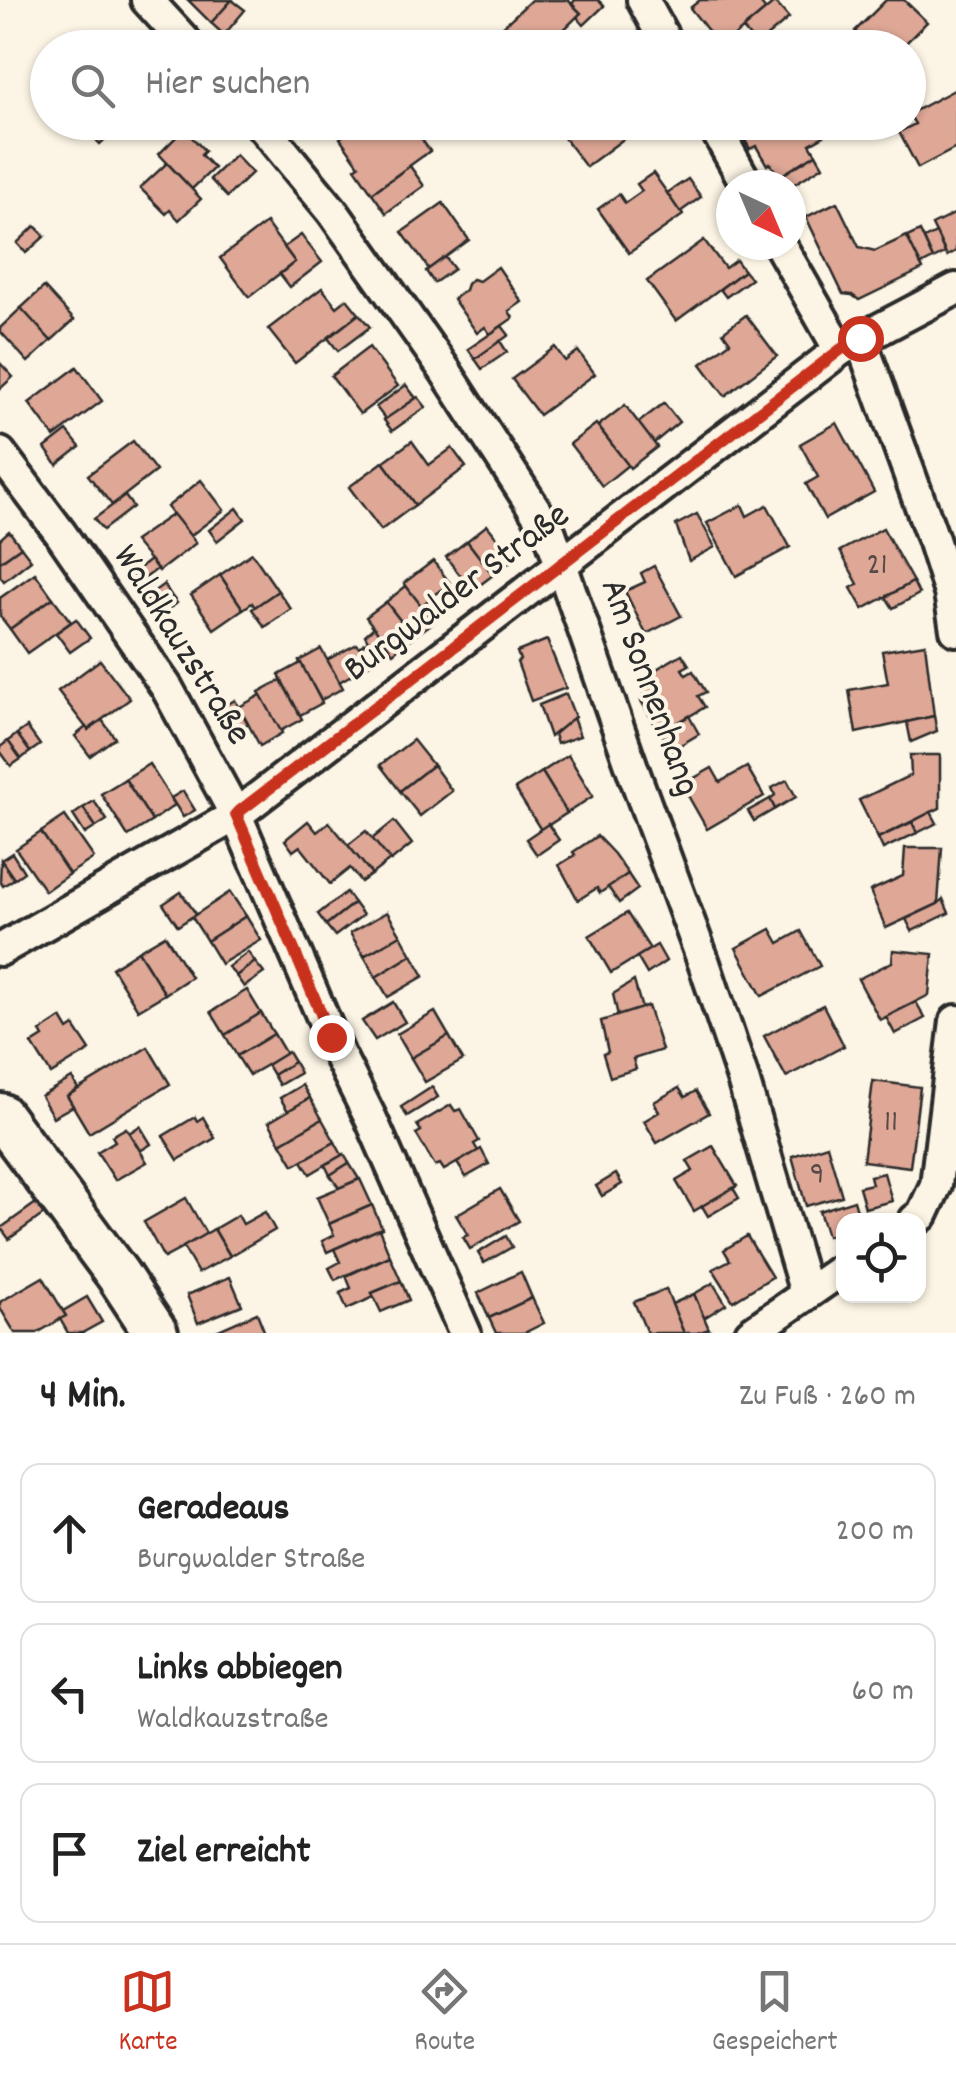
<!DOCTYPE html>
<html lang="de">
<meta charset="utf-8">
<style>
:root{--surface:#fff;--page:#f6f6f6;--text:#222;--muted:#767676;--line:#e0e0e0;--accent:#c8321e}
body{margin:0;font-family:Dekko,sans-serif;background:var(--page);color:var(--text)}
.controls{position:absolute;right:30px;bottom:30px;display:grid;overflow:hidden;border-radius:20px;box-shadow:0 2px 8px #0004}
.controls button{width:90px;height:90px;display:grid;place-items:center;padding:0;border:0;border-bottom:2px solid var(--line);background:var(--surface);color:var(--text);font:50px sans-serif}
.compass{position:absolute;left:716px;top:170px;width:90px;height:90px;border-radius:50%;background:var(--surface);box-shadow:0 2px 8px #0004;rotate:136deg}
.stop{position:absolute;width:30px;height:30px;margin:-22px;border:8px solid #c8321e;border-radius:50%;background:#fff}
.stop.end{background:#c8321e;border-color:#fff;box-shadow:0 2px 10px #0008}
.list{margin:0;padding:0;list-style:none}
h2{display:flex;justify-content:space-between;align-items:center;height:130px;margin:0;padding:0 40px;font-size:42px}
h2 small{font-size:32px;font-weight:400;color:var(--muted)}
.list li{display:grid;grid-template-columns:65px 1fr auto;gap:30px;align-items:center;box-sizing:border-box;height:140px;margin:0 20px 20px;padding:0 20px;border:2px solid var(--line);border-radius:20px}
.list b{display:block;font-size:38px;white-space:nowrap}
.list p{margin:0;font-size:32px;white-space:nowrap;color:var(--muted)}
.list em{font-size:32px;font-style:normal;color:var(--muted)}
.icon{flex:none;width:55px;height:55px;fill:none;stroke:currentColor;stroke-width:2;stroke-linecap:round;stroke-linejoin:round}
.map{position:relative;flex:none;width:956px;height:1333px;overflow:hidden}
.search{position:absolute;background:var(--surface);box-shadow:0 2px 8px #0004;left:30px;right:30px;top:30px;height:110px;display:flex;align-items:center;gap:25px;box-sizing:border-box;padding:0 35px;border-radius:55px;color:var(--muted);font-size:38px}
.sheet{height:610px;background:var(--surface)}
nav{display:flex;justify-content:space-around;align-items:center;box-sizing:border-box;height:140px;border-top:2px solid var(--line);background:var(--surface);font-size:28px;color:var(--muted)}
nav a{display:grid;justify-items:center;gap:5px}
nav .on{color:var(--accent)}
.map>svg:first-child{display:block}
.building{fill:#dea796;stroke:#2b2b2b;stroke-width:2.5}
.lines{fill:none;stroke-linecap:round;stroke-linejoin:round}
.street-casing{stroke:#2b2b2b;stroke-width:38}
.secondary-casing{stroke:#2b2b2b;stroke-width:50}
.street{stroke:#fcf5e5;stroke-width:30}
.secondary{stroke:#fcf5e5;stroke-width:42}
.route{stroke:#c8321e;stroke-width:12}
.labels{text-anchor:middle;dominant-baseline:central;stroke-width:8;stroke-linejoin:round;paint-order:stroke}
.number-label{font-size:32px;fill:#584a46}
.street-label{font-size:38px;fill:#2b2b2b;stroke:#fcf5e5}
</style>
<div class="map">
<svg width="956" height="1333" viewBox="0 0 956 1333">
<rect width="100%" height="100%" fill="#fcf5e5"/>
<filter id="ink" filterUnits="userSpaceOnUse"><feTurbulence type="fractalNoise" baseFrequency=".01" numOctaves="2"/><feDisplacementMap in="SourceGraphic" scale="20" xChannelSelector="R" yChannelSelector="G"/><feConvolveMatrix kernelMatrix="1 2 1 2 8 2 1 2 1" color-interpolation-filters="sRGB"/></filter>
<g filter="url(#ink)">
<!-- building -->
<g class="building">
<polygon points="188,0 232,0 211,23"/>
<polygon points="232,0 245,10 224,35 211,23"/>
<polygon points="531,0 568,0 581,13 545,48 513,48 498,31"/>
<polygon points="575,0 598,0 604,6 584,25 577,17 581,13 572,4"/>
<polygon points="700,0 758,0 766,10 721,47 690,8"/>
<polygon points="886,0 904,0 927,22 901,48 871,48 855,31"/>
<polygon points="775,2 789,18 757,45 743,29"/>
<polygon points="956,89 956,148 918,168 899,132 915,124 909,114"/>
<polygon points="79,122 123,122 100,144"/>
<polygon points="362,122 409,122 430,151 372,193 355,168 359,165 340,138"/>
<polygon points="568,122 641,122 642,125 586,167 558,130"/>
<polygon points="740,122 817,122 824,136 810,144 816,154 779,177 770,163 767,165 756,146 750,149 739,130 743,127"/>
<polygon points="184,129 205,151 201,155 214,168 192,189 159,154"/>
<polygon points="816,154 823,166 791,186 784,185 779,177"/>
<polygon points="235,155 252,173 227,197 210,179"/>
<polygon points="167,163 201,199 179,220 170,210 166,214 140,188"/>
<polygon points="410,166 424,186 386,213 372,193"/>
<polygon points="653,173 683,215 629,253 598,209 619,194 625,203 642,191 637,184"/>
<polygon points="688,179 701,197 680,212 667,193"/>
<polygon points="837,202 859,247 875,251 907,236 923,269 859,300 852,295 843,294 806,217"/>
<polygon points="443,203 469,240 429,269 402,232"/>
<polygon points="956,213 956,251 947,256 932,225"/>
<polygon points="266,223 295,262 249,297 220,258"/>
<polygon points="35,226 45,236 26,253 17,243"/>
<polygon points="920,231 933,259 921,265 907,237"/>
<polygon points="936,233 945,253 933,259 924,239"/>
<polygon points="301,235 322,262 290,287 280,274 295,262 284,247"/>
<polygon points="704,240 725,268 736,260 744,271 676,321 647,281"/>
<polygon points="445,257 454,269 434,283 426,271"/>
<polygon points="498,267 522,302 509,311 513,318 490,334 485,327 477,333 453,299 465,290 467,284 472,279 479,281"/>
<polygon points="744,271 751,279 726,297 720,289"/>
<polygon points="44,287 74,320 51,341 21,308"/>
<polygon points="322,288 337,307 347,299 359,314 295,363 268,329"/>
<polygon points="21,308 51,341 28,362 0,331 0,328"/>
<polygon points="359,314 370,327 338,351 328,338"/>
<polygon points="746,315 777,356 725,396 701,364 730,342 723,332"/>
<polygon points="502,326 509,335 475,359 468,349"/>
<polygon points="500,341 507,352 482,369 475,359"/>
<polygon points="369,347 398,386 360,414 331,376"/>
<polygon points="555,347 565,361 578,351 595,374 539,415 512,379"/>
<polygon points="0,363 13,377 0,389"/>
<polygon points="77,367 102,401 54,437 29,403"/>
<polygon points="406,385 416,398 386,420 376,407"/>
<polygon points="418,397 426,407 392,431 384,420"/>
<polygon points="664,403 679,422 654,443 638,423"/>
<polygon points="625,405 657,447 630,468 598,426"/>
<polygon points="837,423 874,492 825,519 806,484 818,477 800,444"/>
<polygon points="596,424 628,465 602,486 570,444"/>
<polygon points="67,431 80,447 57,465 45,448"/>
<polygon points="133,441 156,471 112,505 88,475"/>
<polygon points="412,441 429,465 452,448 466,467 415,505 383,462"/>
<polygon points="383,462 415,505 381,530 349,487"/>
<polygon points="201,480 224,510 190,536 167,507"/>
<polygon points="125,496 133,507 103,530 94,519"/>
<polygon points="742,505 747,516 767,505 790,547 736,576 707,523"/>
<polygon points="237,508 245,519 217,541 209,530"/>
<polygon points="173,514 196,543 159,571 134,541"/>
<polygon points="697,514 715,547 689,561 676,525"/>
<polygon points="487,525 514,559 493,575 467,541"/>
<polygon points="883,528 913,582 863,609 851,588 858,584 840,551"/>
<polygon points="9,531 21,547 0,562 0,539"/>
<polygon points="467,541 493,575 472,591 446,557"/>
<polygon points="21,547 31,560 4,581 0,576 0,562"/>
<polygon points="252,553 278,591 255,607 252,603 243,609 220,575"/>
<polygon points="150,560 157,569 139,583 132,574"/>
<polygon points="433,561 450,583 421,606 404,583"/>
<polygon points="654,566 681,616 646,634 625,591 645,582 641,573"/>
<polygon points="35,573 53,598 10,629 0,616 0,598"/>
<polygon points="220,575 243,609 214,629 191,595"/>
<polygon points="913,582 919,594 893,608 886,597"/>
<polygon points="164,584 170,594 152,607 145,598"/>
<polygon points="406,586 434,622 413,637 386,602"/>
<polygon points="278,591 291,609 265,627 252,609"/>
<polygon points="170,594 177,603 158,617 152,607"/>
<polygon points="53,598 71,622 27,653 10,629"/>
<polygon points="386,602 413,637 393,653 366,617"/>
<polygon points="76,619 90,638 70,652 56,633"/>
<polygon points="374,627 390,649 372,663 359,647 368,641 365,635"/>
<polygon points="547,640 566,688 531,701 517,662 520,660 517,652"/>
<polygon points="357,644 372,663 339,682 327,660"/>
<polygon points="925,644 934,716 856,733 849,690 888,683 882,651"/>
<polygon points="321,649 343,688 321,700 299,661"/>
<polygon points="682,654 689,665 682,669 686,675 693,671 706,692 698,696 705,707 660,733 641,701 647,697 641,687 652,682 651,676 655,670"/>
<polygon points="100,660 130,699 88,730 58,691"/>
<polygon points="301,663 322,703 300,715 279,675"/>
<polygon points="281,680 302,719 280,731 259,692"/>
<polygon points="566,694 575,717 550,737 539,705"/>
<polygon points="261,695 282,733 260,746 239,707"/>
<polygon points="235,700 248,724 230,733 218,710"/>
<polygon points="689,716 699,734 672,750 661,733"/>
<polygon points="934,716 937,731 911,742 907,722"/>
<polygon points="573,718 580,736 557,744 554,734"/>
<polygon points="102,720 115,738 90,756 75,736 86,727 88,730"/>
<polygon points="27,727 40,745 30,752 17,734"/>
<polygon points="17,734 30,752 21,759 8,741"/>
<polygon points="413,740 433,765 400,791 380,765"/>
<polygon points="8,741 21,759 11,766 0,751 0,747"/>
<polygon points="568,755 593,796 567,813 542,772"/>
<polygon points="910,755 940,755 940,808 878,838 859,800 911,775"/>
<polygon points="149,764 175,805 152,821 125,779"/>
<polygon points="433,765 452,791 420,816 400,791"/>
<polygon points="747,767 764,796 707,829 682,785 712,768 720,782"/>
<polygon points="542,772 567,813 541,830 515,789"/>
<polygon points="125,779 152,821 128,836 101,794"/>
<polygon points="787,780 796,797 775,809 770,799 775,795 772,788"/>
<polygon points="183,791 195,810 183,817 171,798"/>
<polygon points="770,799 775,809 754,821 748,811"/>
<polygon points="94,801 107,820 96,827 83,808"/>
<polygon points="83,808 96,827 85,834 73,815"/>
<polygon points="931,812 937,823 917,833 912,822"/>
<polygon points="65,816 94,858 69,874 41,832"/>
<polygon points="308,821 317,832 329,822 372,874 361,882 350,868 330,884 300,846 293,851 285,840"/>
<polygon points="394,821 412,844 391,861 372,839"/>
<polygon points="912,822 917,833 883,849 878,838"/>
<polygon points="548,824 559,840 537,855 526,839"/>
<polygon points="366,831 390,860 372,874 348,845"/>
<polygon points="41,832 69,874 45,891 16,849"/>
<polygon points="597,836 614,854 628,874 600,893 597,888 578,900 559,865 575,855 573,852"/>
<polygon points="905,848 942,848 938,904 886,928 870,891 903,876"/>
<polygon points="12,853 24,872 14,879 1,860"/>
<polygon points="1,860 14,879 3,886 0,881"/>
<polygon points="628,874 638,889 619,903 608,887"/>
<polygon points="181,892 196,914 178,926 163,904"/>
<polygon points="230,892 246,916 207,941 192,917"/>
<polygon points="346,892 354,903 326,925 318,914"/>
<polygon points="943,899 949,913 912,931 906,919 938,904"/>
<polygon points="354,903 363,915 335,936 326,925"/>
<polygon points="387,912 401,935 364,956 350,933"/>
<polygon points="627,913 650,949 611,973 589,936"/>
<polygon points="246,916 261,940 221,964 207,941"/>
<polygon points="771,929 779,943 801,931 820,966 762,996 736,948"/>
<polygon points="165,935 191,977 165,994 138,951"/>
<polygon points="401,935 412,955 376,977 364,956"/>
<polygon points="657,945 666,961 647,974 637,957"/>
<polygon points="893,950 933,954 929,995 880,1020 858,979 892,962"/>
<polygon points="138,951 165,994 138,1010 112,968"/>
<polygon points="248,952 255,962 236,976 228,967"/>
<polygon points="412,955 424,976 388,997 376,977"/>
<polygon points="255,962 264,973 244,987 236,976"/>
<polygon points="634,981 642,1009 618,1016 613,994"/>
<polygon points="247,990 261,1013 225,1035 211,1012"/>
<polygon points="393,1002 405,1022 375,1040 362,1021"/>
<polygon points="916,1002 925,1018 895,1034 886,1017"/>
<polygon points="823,1005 844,1046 786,1077 764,1036"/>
<polygon points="648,1006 662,1050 633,1059 636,1069 610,1077 603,1054 608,1052 601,1021"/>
<polygon points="435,1012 449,1036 411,1058 397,1034"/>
<polygon points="261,1013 274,1034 237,1056 225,1035"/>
<polygon points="61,1018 68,1030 74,1026 90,1050 51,1074 32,1044 43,1037 40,1032"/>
<polygon points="274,1034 286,1054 249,1075 237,1056"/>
<polygon points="449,1036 463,1060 425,1082 411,1058"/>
<polygon points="148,1047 170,1084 89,1133 67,1096"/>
<polygon points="288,1052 294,1062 273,1075 267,1065"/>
<polygon points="294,1062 300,1073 279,1085 273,1075"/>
<polygon points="72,1078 78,1089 67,1096 73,1106 53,1117 41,1096"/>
<polygon points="873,1081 920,1087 910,1167 863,1161"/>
<polygon points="302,1085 310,1098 288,1111 280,1098"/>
<polygon points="432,1087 438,1097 407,1116 401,1107"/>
<polygon points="679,1088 685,1097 696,1091 709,1113 657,1143 644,1121 659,1112 654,1102"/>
<polygon points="310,1098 322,1119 281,1143 269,1122"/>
<polygon points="451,1105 455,1111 461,1109 479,1141 474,1144 478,1151 444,1170 440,1164 435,1166 416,1134 421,1131 417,1125"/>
<polygon points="195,1117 197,1121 203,1117 215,1138 178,1160 163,1136"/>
<polygon points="322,1119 335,1142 294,1165 281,1143"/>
<polygon points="140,1126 151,1144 140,1151 129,1133"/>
<polygon points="126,1128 147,1162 115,1180 97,1152 115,1141 112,1136"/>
<polygon points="335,1142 342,1155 310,1174 302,1161"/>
<polygon points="827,1145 842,1196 806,1206 792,1156"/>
<polygon points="713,1146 737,1186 694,1211 676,1181 693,1171 687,1161"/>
<polygon points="481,1149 489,1164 466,1177 457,1163"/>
<polygon points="344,1154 349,1163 330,1175 325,1165"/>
<polygon points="349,1163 359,1179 339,1188 330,1175"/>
<polygon points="884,1173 892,1201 865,1208 859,1187 872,1184 870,1176"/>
<polygon points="616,1174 622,1184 602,1196 596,1186"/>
<polygon points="360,1179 372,1205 329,1224 317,1197"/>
<polygon points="733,1188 739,1198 708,1216 702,1206"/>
<polygon points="500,1189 519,1221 470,1249 463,1237 468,1235 456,1215"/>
<polygon points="186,1198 207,1235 164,1258 144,1222"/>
<polygon points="854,1200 860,1220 844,1220 844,1231 827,1236 819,1211"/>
<polygon points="36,1203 44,1214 9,1239 1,1228"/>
<polygon points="372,1205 382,1228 327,1252 322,1241 334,1235 329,1224"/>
<polygon points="265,1212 275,1230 230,1256 214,1229 238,1215 243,1224"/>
<polygon points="214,1229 230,1256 198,1273 183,1247"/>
<polygon points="379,1229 390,1256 335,1280 329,1268 340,1262 334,1249"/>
<polygon points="506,1236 512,1247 484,1263 478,1253"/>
<polygon points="747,1236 772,1277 733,1301 713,1269 730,1260 724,1250"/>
<polygon points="390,1256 401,1281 372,1293 374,1297 347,1309 340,1293 351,1288 346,1276"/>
<polygon points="521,1272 532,1298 489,1318 478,1293"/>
<polygon points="43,1277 66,1316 37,1333 15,1333 0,1308 0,1302"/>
<polygon points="230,1277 242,1305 198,1323 187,1295"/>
<polygon points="401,1281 409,1300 381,1312 372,1293"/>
<polygon points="713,1283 726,1304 704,1318 694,1294"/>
<polygon points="666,1289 684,1333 647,1333 634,1302"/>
<polygon points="694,1294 709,1329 697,1333 684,1333 672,1304"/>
<polygon points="87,1297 102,1322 82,1333 68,1333 60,1319 66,1316 63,1311"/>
<polygon points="532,1298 544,1323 524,1333 496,1333 489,1318"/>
<polygon points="257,1313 265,1333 217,1333 216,1331"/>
</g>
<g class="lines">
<defs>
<g id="street">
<polyline points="147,0 191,48"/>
<polyline points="643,0 669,48"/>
<polyline points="259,122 333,212 444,369 550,533 635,776 704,963 742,1076 806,1293"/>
<polyline points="712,122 747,185"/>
<polyline points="780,245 840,350"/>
<polyline points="860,338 933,539 950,593 956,630"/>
<polyline points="0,453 61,534 167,688 236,815 339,1055 371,1119 465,1333"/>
<polyline points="0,950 236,815 840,350 956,289"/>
<polyline points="915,1220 922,1215 936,1185 956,1021"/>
<polyline points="751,1333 844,1268"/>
</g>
<polyline id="secondary" points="0,1115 118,1275 156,1333"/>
</defs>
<!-- street casing -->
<use href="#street" class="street-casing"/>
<!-- secondary casing -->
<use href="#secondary" class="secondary-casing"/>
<!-- street -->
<use href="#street" class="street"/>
<!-- secondary -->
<use href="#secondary" class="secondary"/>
</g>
</g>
<g class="lines" filter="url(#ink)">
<!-- route -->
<polyline class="route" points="331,1037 236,814 840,350 860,338"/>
</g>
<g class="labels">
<!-- number labels -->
<g class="number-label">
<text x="877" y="567">21</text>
<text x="891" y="1124">11</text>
<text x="817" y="1176">9</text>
</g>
<!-- street labels -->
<g class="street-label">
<text transform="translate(458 594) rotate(-37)">Burgwalder Straße</text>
<text transform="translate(180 646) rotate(58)">Waldkauzstraße</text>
<text transform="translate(648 688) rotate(70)">Am Sonnenhang</text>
</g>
</g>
</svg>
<div class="controls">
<button><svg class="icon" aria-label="locate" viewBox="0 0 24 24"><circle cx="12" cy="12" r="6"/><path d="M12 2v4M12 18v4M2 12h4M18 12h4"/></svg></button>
</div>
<svg class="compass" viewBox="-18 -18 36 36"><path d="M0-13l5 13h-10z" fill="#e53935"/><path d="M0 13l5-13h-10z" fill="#767676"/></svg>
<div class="stop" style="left:860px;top:338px"></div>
<div class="stop end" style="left:331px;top:1037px"></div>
<div class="search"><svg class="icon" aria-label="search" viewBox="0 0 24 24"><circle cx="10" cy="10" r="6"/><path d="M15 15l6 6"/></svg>Hier suchen</div>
</div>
<section class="sheet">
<h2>4 Min.<small>Zu Fuß · 260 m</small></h2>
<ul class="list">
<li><svg class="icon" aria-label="ahead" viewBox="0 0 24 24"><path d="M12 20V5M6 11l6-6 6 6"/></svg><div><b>Geradeaus</b><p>Burgwalder Straße</p></div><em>200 m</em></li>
<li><svg class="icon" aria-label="left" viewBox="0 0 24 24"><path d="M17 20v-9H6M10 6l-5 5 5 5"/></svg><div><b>Links abbiegen</b><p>Waldkauzstraße</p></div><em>60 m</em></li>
<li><svg class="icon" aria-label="arrive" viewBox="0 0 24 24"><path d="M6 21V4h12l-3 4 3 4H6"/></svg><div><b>Ziel erreicht</b></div></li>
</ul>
</section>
<nav>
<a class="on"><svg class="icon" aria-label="map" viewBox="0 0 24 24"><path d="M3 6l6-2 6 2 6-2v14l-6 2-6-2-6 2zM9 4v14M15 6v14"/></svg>Karte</a>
<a><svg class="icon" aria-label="directions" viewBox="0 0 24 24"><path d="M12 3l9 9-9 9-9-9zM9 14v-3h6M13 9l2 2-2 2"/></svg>Route</a>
<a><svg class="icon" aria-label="saved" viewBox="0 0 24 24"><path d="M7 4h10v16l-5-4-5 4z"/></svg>Gespeichert</a>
</nav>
